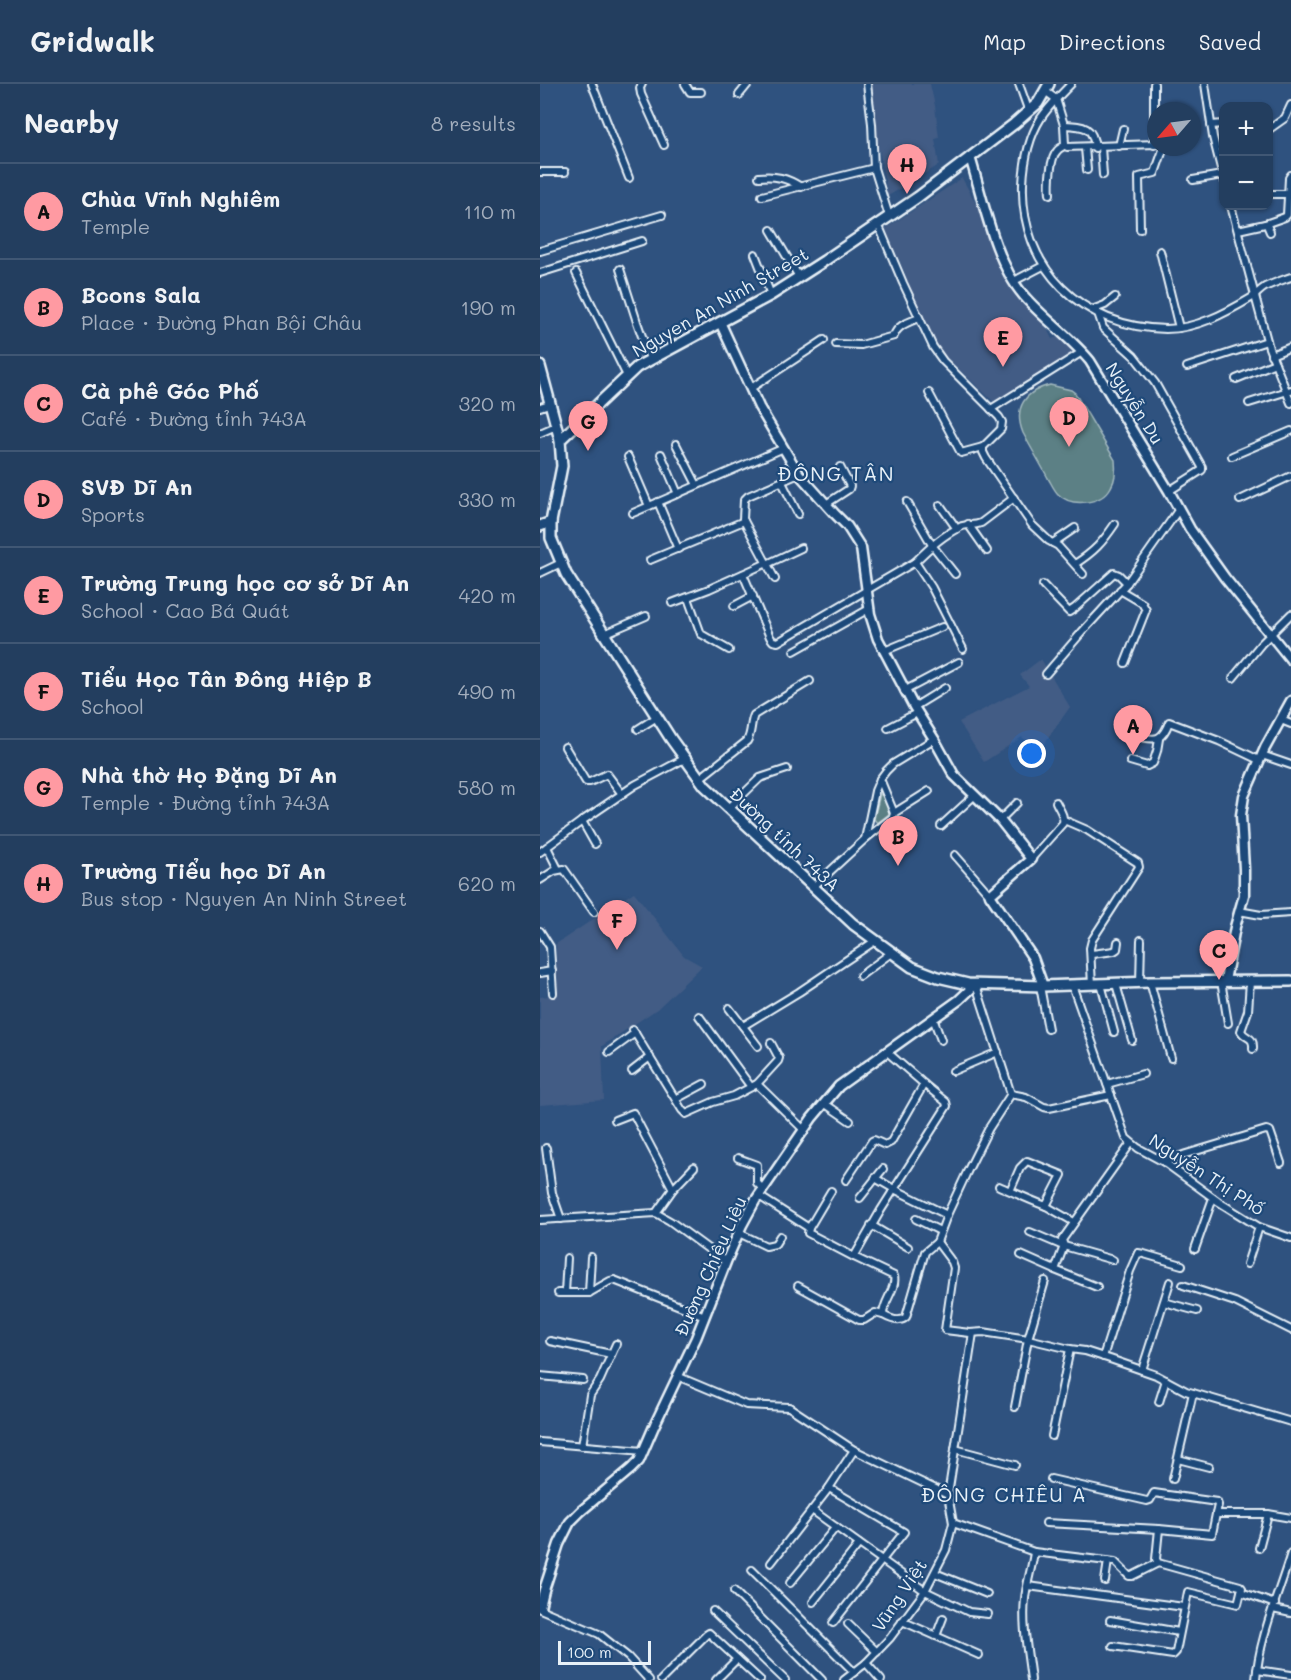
<!DOCTYPE html>
<meta charset="utf-8">
<style>
:root{--surface:#233e5f;--page:#2f4968;--text:#f1f3f6;--muted:#a3aebd;--line:#405774;--accent:#ff9aa2}
body{margin:0;font-family:Mali,sans-serif;background:var(--page);color:var(--text)}
.controls{position:absolute;right:18px;top:18px;display:grid;overflow:hidden;border-radius:12px;box-shadow:0 2px 4px #0004}
.controls button{width:54px;height:54px;display:grid;place-items:center;padding:0;border:0;border-bottom:2px solid var(--line);background:var(--surface);color:var(--text);font:30px sans-serif}
.compass{position:absolute;left:607px;top:18px;width:54px;height:54px;border-radius:50%;background:var(--surface);box-shadow:0 2px 4px #0004;rotate:242deg}
.scale{position:absolute;left:18px;bottom:15px;width:93px;box-sizing:border-box;padding-left:6px;border:3px solid #e8f1f8;border-top:0;font-size:16px;line-height:21px;white-space:nowrap;color:#e8f1f8;-webkit-text-stroke:4px #1f4a7a;paint-order:stroke}
.you{position:absolute;left:492px;top:670px;width:21px;height:21px;margin:-15px;border:4px solid #fff;border-radius:50%;background:#1a73e8;box-shadow:0 0 0 9px #1a73e833}
.badge{display:grid;place-items:center;width:39px;height:39px;border-radius:50%;background:var(--accent);color:#111;font-size:20px;font-weight:700}
.pin{position:absolute;translate:-50% -50px;filter:drop-shadow(0 2px 3px #0008)}
.pin::after{content:'';position:absolute;top:32px;width:21px;height:18px;background:inherit;clip-path:polygon(0 0,100% 0,50% 100%)}
.list{margin:0;padding:0;list-style:none}
h2{display:flex;justify-content:space-between;align-items:center;height:78px;margin:0;padding:0 24px;font-size:26px}
h2 small{font-size:20px;font-weight:400;color:var(--muted)}
.list li{display:grid;grid-template-columns:39px 1fr auto;gap:18px;align-items:center;box-sizing:border-box;height:96px;padding:0 24px;border-top:2px solid var(--line)}
.list b{display:block;font-size:22px;white-space:nowrap}
.list p{margin:0;font-size:20px;white-space:nowrap;color:var(--muted)}
.list em{font-size:20px;font-style:normal;color:var(--muted)}
.map{position:relative;flex:none;width:751px;height:1596px;overflow:hidden}
header{display:flex;align-items:center;gap:36px;box-sizing:border-box;height:84px;padding:0 30px;background:var(--surface);border-bottom:2px solid var(--line)}
header strong{font-size:28px}
nav{display:flex;gap:33px;margin-inline-start:auto;font-size:21px}
main{display:flex}
aside{flex:1;background:var(--surface)}
.map>svg:first-child{display:block}
.built{fill:#425c85}
.grass{fill:#5b8085;stroke:#a2b8be;stroke-width:1.5}
.lines{fill:none;stroke-linecap:round;stroke-linejoin:round}
.minor-casing{stroke:#e8f1f8;stroke-width:10}
.tertiary-casing{stroke:#e8f1f8;stroke-width:13}
.secondary-casing{stroke:#e8f1f8;stroke-width:14}
.minor{stroke:#1f4a7a;stroke-width:6}
.tertiary{stroke:#1f4a7a;stroke-width:8}
.secondary{stroke:#1f4a7a;stroke-width:9}
.labels{text-anchor:middle;dominant-baseline:central;stroke-width:4.5;stroke-linejoin:round;paint-order:stroke}
.street-label{font-size:18px;fill:#e8f1f8;stroke:#1f4a7a}
.neighbourhood-label{font-size:20px;letter-spacing:1.5px;fill:#e8f1f8;stroke:#1f4a7a}
</style>
<header>
<strong>Gridwalk</strong>
<nav><a>Map</a><a>Directions</a><a>Saved</a></nav>
</header>
<main>
<aside>
<h2>Nearby<small>8 results</small></h2>
<ul class="list">
<li><span class="badge">A</span><div><b>Chùa Vĩnh Nghiêm</b><p>Temple</p></div><em>110 m</em></li>
<li><span class="badge">B</span><div><b>Bcons Sala</b><p>Place · Đường Phan Bội Châu</p></div><em>190 m</em></li>
<li><span class="badge">C</span><div><b>Cà phê Góc Phố</b><p>Café · Đường tỉnh 743A</p></div><em>320 m</em></li>
<li><span class="badge">D</span><div><b>SVĐ Dĩ An</b><p>Sports</p></div><em>330 m</em></li>
<li><span class="badge">E</span><div><b>Trường Trung học cơ sở Dĩ An</b><p>School · Cao Bá Quát</p></div><em>420 m</em></li>
<li><span class="badge">F</span><div><b>Tiểu Học Tân Đông Hiệp B</b><p>School</p></div><em>490 m</em></li>
<li><span class="badge">G</span><div><b>Nhà thờ Họ Đặng Dĩ An</b><p>Temple · Đường tỉnh 743A</p></div><em>580 m</em></li>
<li><span class="badge">H</span><div><b>Trường Tiểu học Dĩ An</b><p>Bus stop · Nguyen An Ninh Street</p></div><em>620 m</em></li>
</ul>
</aside>
<div class="map">
<svg width="751" height="1596" viewBox="0 0 751 1596">
<rect width="100%" height="100%" fill="#2f527f"/>
<filter id="ink" filterUnits="userSpaceOnUse"><feTurbulence type="fractalNoise" baseFrequency=".0167" numOctaves="2"/><feDisplacementMap in="SourceGraphic" scale="12" xChannelSelector="R" yChannelSelector="G"/><feConvolveMatrix kernelMatrix="1 2 1 2 8 2 1 2 1" color-interpolation-filters="sRGB"/></filter>
<g filter="url(#ink)">
<!-- built -->
<g class="built">
<polygon points="330,0 390,0 395,22 399,54 395,55 399,81 348,112 338,60"/>
<polygon points="422,94 445,136 467,193 477,210 503,237 512,255 518,253 535,267 454,318 405,272 393,256 373,213 365,189 345,145"/>
<polygon points="501,575 530,623 498,668 482,653 444,678 419,638 489,602 480,591"/>
<polygon points="94,808 144,872 162,882 117,925 62,962 64,1016 0,1021 0,913 18,911 16,860"/>
</g>
<!-- grass -->
<g class="grass">
<path d="M 510,301 L 531,306 L 535,309 L 575,376 C 576,385 576,395 571,403 C 562,420 532,424 518,410 C 514,406 511,399 508,394 C 500,379 491,364 483,349 C 473,324 485,307 510,301 Z"/>
<path d="M 340,710 C 346,712 349,723 349,730 L 337,739 L 334,735 Z"/>
</g>
<g class="lines">
<defs>
<g id="minor">
<polyline points="52,0 89,94"/>
<polyline points="102,0 100,4 101,10 124,61"/>
<polyline points="145,0 150,8 161,8"/>
<polyline points="327,0 332,40 334,84 349,132"/>
<polyline points="479,0 489,28"/>
<path d="M 531,0 C 521,10 509,22 501,34 C 489,53 484,78 483,100 C 480,184 542,244 626,245 C 656,245 686,229 711,214 C 716,211 720,206 725,203 C 733,199 743,196 751,193"/>
<polyline points="665,0 673,53 684,96"/>
<polyline points="505,7 516,15 524,41 525,61 527,63 616,60"/>
<polyline points="199,11 208,0"/>
<path d="M 524,41 C 544,42 553,42 555,64"/>
<polyline points="671,41 684,40"/>
<polyline points="728,46 745,34 751,21"/>
<polyline points="728,60 728,70"/>
<polyline points="614,61 614,0"/>
<polyline points="579,62 583,45"/>
<polyline points="561,63 563,91"/>
<polyline points="545,64 547,86"/>
<polyline points="0,88 25,88"/>
<path d="M 219,93 C 235,91 247,94 261,103"/>
<polyline points="653,96 682,91"/>
<path d="M 510,110 C 509,100 510,74 517,67 C 519,64 523,63 525,61"/>
<polyline points="728,110 748,110"/>
<polyline points="222,112 334,84"/>
<polyline points="691,122 729,264 751,319"/>
<polyline points="338,140 363,199 393,263 403,277 459,333 462,338 461,345 443,363 443,368 446,374 492,441 509,457 518,462 543,490"/>
<polyline points="725,140 745,133 747,131 749,94 751,91"/>
<polyline points="600,145 599,93 615,89 624,63"/>
<polyline points="231,146 259,193"/>
<polyline points="698,146 725,140 727,141 730,148"/>
<polyline points="0,167 122,131"/>
<polyline points="620,167 639,244"/>
<polyline points="215,170 231,211"/>
<polyline points="80,185 97,238 110,275"/>
<polyline points="0,189 102,157"/>
<polyline points="36,189 87,292"/>
<polyline points="474,197 503,182"/>
<polyline points="552,226 565,221 575,213"/>
<polyline points="558,229 563,244 594,272 615,299 662,383 662,386 629,407"/>
<path d="M 296,260 L 321,261 L 354,252 C 357,241 369,238 379,234"/>
<polyline points="731,271 751,263"/>
<polyline points="647,283 727,257"/>
<polyline points="696,295 735,279"/>
<polyline points="211,304 284,256"/>
<polyline points="389,309 421,369 443,363"/>
<polyline points="709,319 751,306"/>
<polyline points="0,323 9,320"/>
<polyline points="451,325 542,268"/>
<polyline points="0,349 16,342"/>
<polyline points="136,360 157,401"/>
<polyline points="121,370 138,410"/>
<polyline points="692,372 751,347"/>
<polyline points="88,373 109,422"/>
<polyline points="242,398 258,430"/>
<polyline points="700,416 751,392"/>
<polyline points="118,418 138,465"/>
<polyline points="367,418 392,461 415,490"/>
<polyline points="286,420 309,405 310,402 300,383"/>
<polyline points="400,421 417,445"/>
<polyline points="93,429 244,364"/>
<polyline points="428,440 447,467"/>
<polyline points="513,459 535,444"/>
<polyline points="110,476 204,437"/>
<polyline points="375,478 392,504 423,565"/>
<polyline points="227,480 261,464"/>
<path d="M 535,480 C 555,467 562,459 575,440"/>
<polyline points="0,489 21,479"/>
<path d="M 203,490 L 230,553 L 233,557 L 238,558 L 375,478 C 389,464 403,451 422,442 C 428,440 434,442 441,439 L 474,414"/>
<polyline points="235,495 203,435 204,416 208,412 259,390"/>
<polyline points="503,501 529,528 535,524 574,489 579,491 587,499"/>
<polyline points="580,506 602,519 606,526 585,579"/>
<polyline points="148,514 161,550 189,566"/>
<polyline points="132,519 169,505 227,479"/>
<polyline points="194,522 213,512"/>
<polyline points="64,550 106,532"/>
<polyline points="254,567 329,525"/>
<polyline points="344,567 402,543"/>
<polyline points="506,590 542,548 587,499 639,425"/>
<polyline points="693,594 721,560 751,530"/>
<polyline points="364,607 419,578"/>
<polyline points="374,623 405,604"/>
<polyline points="741,636 751,640"/>
<polyline points="348,644 377,629"/>
<polyline points="98,645 117,633"/>
<path d="M 591,652 C 611,653 620,663 629,638 L 679,657 L 719,676"/>
<polyline points="25,663 46,698 50,698 67,690 82,710"/>
<polyline points="722,671 751,681"/>
<polyline points="590,677 607,682 613,679 617,667 619,655"/>
<path d="M 159,695 L 207,657 C 212,649 210,640 214,631 L 270,597"/>
<polyline points="188,725 220,694 247,685"/>
<polyline points="354,729 389,707"/>
<polyline points="460,736 477,719"/>
<polyline points="524,736 547,746 598,779 599,783 552,856 550,864 552,901"/>
<polyline points="401,742 435,711"/>
<polyline points="325,755 353,733 354,729 340,695"/>
<polyline points="55,760 42,737 95,701 144,675"/>
<polyline points="7,763 18,785"/>
<polyline points="0,768 42,737"/>
<polyline points="415,771 450,811"/>
<path d="M 491,775 L 523,739 C 525,732 519,725 516,718"/>
<polyline points="0,796 14,787 24,785 54,828"/>
<polyline points="273,803 325,755 335,707 340,695 346,687 353,680 394,655"/>
<polyline points="699,827 721,831 751,829"/>
<polyline points="0,847 10,863 13,909"/>
<polyline points="552,870 574,867 577,865 578,858"/>
<polyline points="0,889 12,887"/>
<polyline points="320,892 351,869"/>
<polyline points="681,897 688,939"/>
<path d="M 710,897 L 708,927 L 701,947 C 706,956 714,951 713,965"/>
<polyline points="610,898 631,974"/>
<polyline points="600,899 601,856"/>
<polyline points="561,900 574,948"/>
<polyline points="576,900 592,956"/>
<polyline points="532,901 586,1054 598,1064 624,1078 679,1118 719,1143 751,1154"/>
<polyline points="500,902 508,945"/>
<polyline points="189,924 218,962"/>
<polyline points="159,932 211,1003"/>
<polyline points="393,934 401,956"/>
<polyline points="203,942 259,908 335,857"/>
<polyline points="93,946 142,1026 146,1030 173,1018 194,1012 217,1000 238,977 239,974 231,959"/>
<polyline points="69,968 95,949"/>
<polyline points="92,987 110,973"/>
<polyline points="413,987 458,968"/>
<polyline points="217,1000 264,1046"/>
<polyline points="567,1000 603,990"/>
<polyline points="471,1010 486,1013 504,1023 509,1024 571,1011"/>
<polyline points="136,1015 164,1000"/>
<polyline points="284,1019 310,1037"/>
<polyline points="75,1036 93,1029 133,1105"/>
<polyline points="6,1064 12,1109 21,1135"/>
<polyline points="198,1074 217,1081 217,1099 223,1105"/>
<polyline points="624,1078 646,1070 726,1046 730,1047 741,1079"/>
<polyline points="335,1094 354,1105 407,1131"/>
<polyline points="306,1096 332,1057 334,1056 345,1061 351,1058 384,1000 346,967"/>
<path d="M 459,1102 C 475,1109 490,1116 506,1122 L 522,1091 L 487,1077 L 480,1084 L 470,1107"/>
<polyline points="291,1107 269,1144 268,1149 314,1173 341,1126 407,1022 406,1018 384,1000"/>
<polyline points="219,1112 269,1144"/>
<polyline points="320,1114 343,1085"/>
<polyline points="506,1122 534,1138"/>
<polyline points="116,1129 133,1105 154,1083"/>
<polyline points="376,1135 400,1147"/>
<polyline points="0,1136 116,1129 130,1137 186,1178"/>
<polyline points="331,1141 368,1163"/>
<polyline points="490,1148 523,1162"/>
<polyline points="199,1149 226,1162 235,1160 240,1152"/>
<polyline points="397,1158 412,1178 414,1184 405,1246 430,1249 443,1248 488,1255 530,1265 545,1267 570,1275 616,1291 646,1307 751,1338"/>
<polyline points="524,1162 515,1186 557,1203"/>
<polyline points="655,1165 673,1114"/>
<polyline points="481,1171 515,1186"/>
<path d="M 314,1173 L 354,1192 C 357,1205 343,1217 343,1231 C 350,1235 360,1239 366,1233 L 385,1168 L 397,1158 L 407,1131 L 428,1086 L 449,1044 L 471,1010 L 436,901"/>
<polyline points="573,1176 524,1162 522,1156 591,1059"/>
<polyline points="707,1180 719,1143"/>
<polyline points="643,1201 695,1218 751,1246"/>
<polyline points="258,1202 319,1236 324,1236 335,1229 343,1231"/>
<polyline points="18,1209 49,1209 70,1197 74,1196 165,1232"/>
<polyline points="25,1209 27,1174"/>
<polyline points="49,1209 51,1173"/>
<polyline points="624,1218 657,1227"/>
<polyline points="10,1257 71,1270"/>
<polyline points="563,1273 590,1187 598,1169 604,1170 642,1181"/>
<polyline points="602,1286 630,1198"/>
<polyline points="0,1292 43,1296"/>
<polyline points="137,1292 206,1321 249,1323 314,1366 408,1411"/>
<polyline points="619,1318 626,1296"/>
<polyline points="475,1323 488,1255 505,1197"/>
<polyline points="512,1352 530,1265"/>
<polyline points="0,1358 103,1367"/>
<polyline points="42,1362 50,1311 60,1296 76,1260"/>
<polyline points="415,1365 475,1381"/>
<polyline points="638,1375 669,1383"/>
<polyline points="511,1395 607,1417 610,1416 614,1409 677,1418 678,1421 676,1430 728,1430 751,1434"/>
<polyline points="633,1395 653,1309"/>
<polyline points="289,1404 364,1448 293,1539"/>
<polyline points="272,1426 385,1507 429,1528 448,1530"/>
<polyline points="413,1439 494,1468"/>
<polyline points="506,1439 619,1445 672,1450 676,1430"/>
<polyline points="719,1464 728,1430"/>
<polyline points="231,1479 289,1404 314,1366"/>
<polyline points="212,1486 314,1588"/>
<polyline points="395,1489 447,1510"/>
<polyline points="565,1497 568,1477"/>
<polyline points="250,1499 296,1443"/>
<polyline points="488,1502 644,1523"/>
<polyline points="194,1507 282,1596"/>
<polyline points="701,1508 735,1520"/>
<polyline points="273,1518 319,1460"/>
<polyline points="0,1525 59,1550 88,1573 109,1596"/>
<polyline points="733,1525 751,1529"/>
<polyline points="173,1527 245,1596"/>
<polyline points="570,1536 639,1548"/>
<polyline points="362,1537 439,1571"/>
<polyline points="308,1540 337,1568"/>
<polyline points="396,1552 403,1534"/>
<polyline points="573,1562 633,1571 636,1568 648,1508 698,1520 702,1504 700,1502 618,1479 616,1475 619,1445"/>
<polyline points="326,1579 341,1596"/>
<polyline points="717,1586 751,1591"/>
<polyline points="121,1596 166,1551 169,1549 220,1596"/>
<polyline points="176,1596 197,1575"/>
<polyline points="304,1596 326,1579 350,1554 385,1507 406,1466 413,1439 408,1411 433,1249"/>
<path d="M 491,1596 C 488,1570 482,1542 485,1515 C 486,1501 492,1484 494,1468 L 575,1478 L 589,1492 L 592,1492 L 618,1479"/>
<path d="M 716,1596 C 719,1554 739,1509 751,1469"/>
</g>
<g id="tertiary">
<path d="M 430,73 C 443,115 455,179 484,212 C 504,235 530,253 550,277 L 629,407 L 650,445 L 685,494 L 751,576"/>
<polyline points="180,238 219,323 259,390 294,429 307,442 321,464 330,530 338,555 374,623 394,655 414,691 460,736 491,775 450,811 493,874 503,902"/>
<polyline points="685,897 695,843 704,811 704,785 701,731 704,712 725,664 751,617"/>
<polyline points="0,1523 4,1506 19,1460 30,1438 41,1427 91,1385 99,1377 115,1340 156,1254 186,1178 202,1141 215,1117 272,1034 299,1002 419,916 435,901"/>
</g>
<g id="secondary">
<polyline points="0,282 20,356 22,382 11,438 11,454 26,490 131,655 165,702 313,840 372,883 398,893 428,900 503,902 610,898 751,897"/>
<polyline points="20,356 97,283 231,211 284,177 378,113 474,40 498,19 509,0"/>
<polyline points="0,442 11,438"/>
</g>
</defs>
<!-- minor casing -->
<use href="#minor" class="minor-casing"/>
<!-- tertiary casing -->
<use href="#tertiary" class="tertiary-casing"/>
<!-- secondary casing -->
<use href="#secondary" class="secondary-casing"/>
<!-- minor -->
<use href="#minor" class="minor"/>
<!-- tertiary -->
<use href="#tertiary" class="tertiary"/>
<!-- secondary -->
<use href="#secondary" class="secondary"/>
</g>
</g>
<g class="labels">
<!-- street labels -->
<g class="street-label">
<text transform="translate(180 218) rotate(-30)">Nguyen An Ninh Street</text>
<text transform="translate(595 319) rotate(58)">Nguyễn Du</text>
<text transform="translate(245 755) rotate(43)">Đường tỉnh 743A</text>
<text transform="translate(667 1090) rotate(33)">Nguyễn Thị Phố</text>
<text transform="translate(170 1182) rotate(-66)">Đường Chiêu Liêu</text>
<text transform="translate(359 1511) rotate(-56)">Vũng Việt</text>
</g>
<!-- neighbourhood labels -->
<g class="neighbourhood-label">
<text x="296" y="389">ĐÔNG TÂN</text>
<text x="464" y="1410">ĐÔNG CHIÊU A</text>
</g>
</g>
</svg>
<div class="controls">
<button>+</button>
<button>−</button>
</div>
<svg class="compass" viewBox="-18 -18 36 36"><path d="M0-13l5 13h-10z" fill="#e53935"/><path d="M0 13l5-13h-10z" fill="#a3aebd"/></svg>
<div class="scale">100 m</div>
<div class="you"></div>
<div class="pin badge" style="left:593px;top:671px">A</div>
<div class="pin badge" style="left:358px;top:782px">B</div>
<div class="pin badge" style="left:679px;top:896px">C</div>
<div class="pin badge" style="left:529px;top:363px">D</div>
<div class="pin badge" style="left:463px;top:283px">E</div>
<div class="pin badge" style="left:77px;top:866px">F</div>
<div class="pin badge" style="left:48px;top:367px">G</div>
<div class="pin badge" style="left:367px;top:110px">H</div>
</div>
</main>
